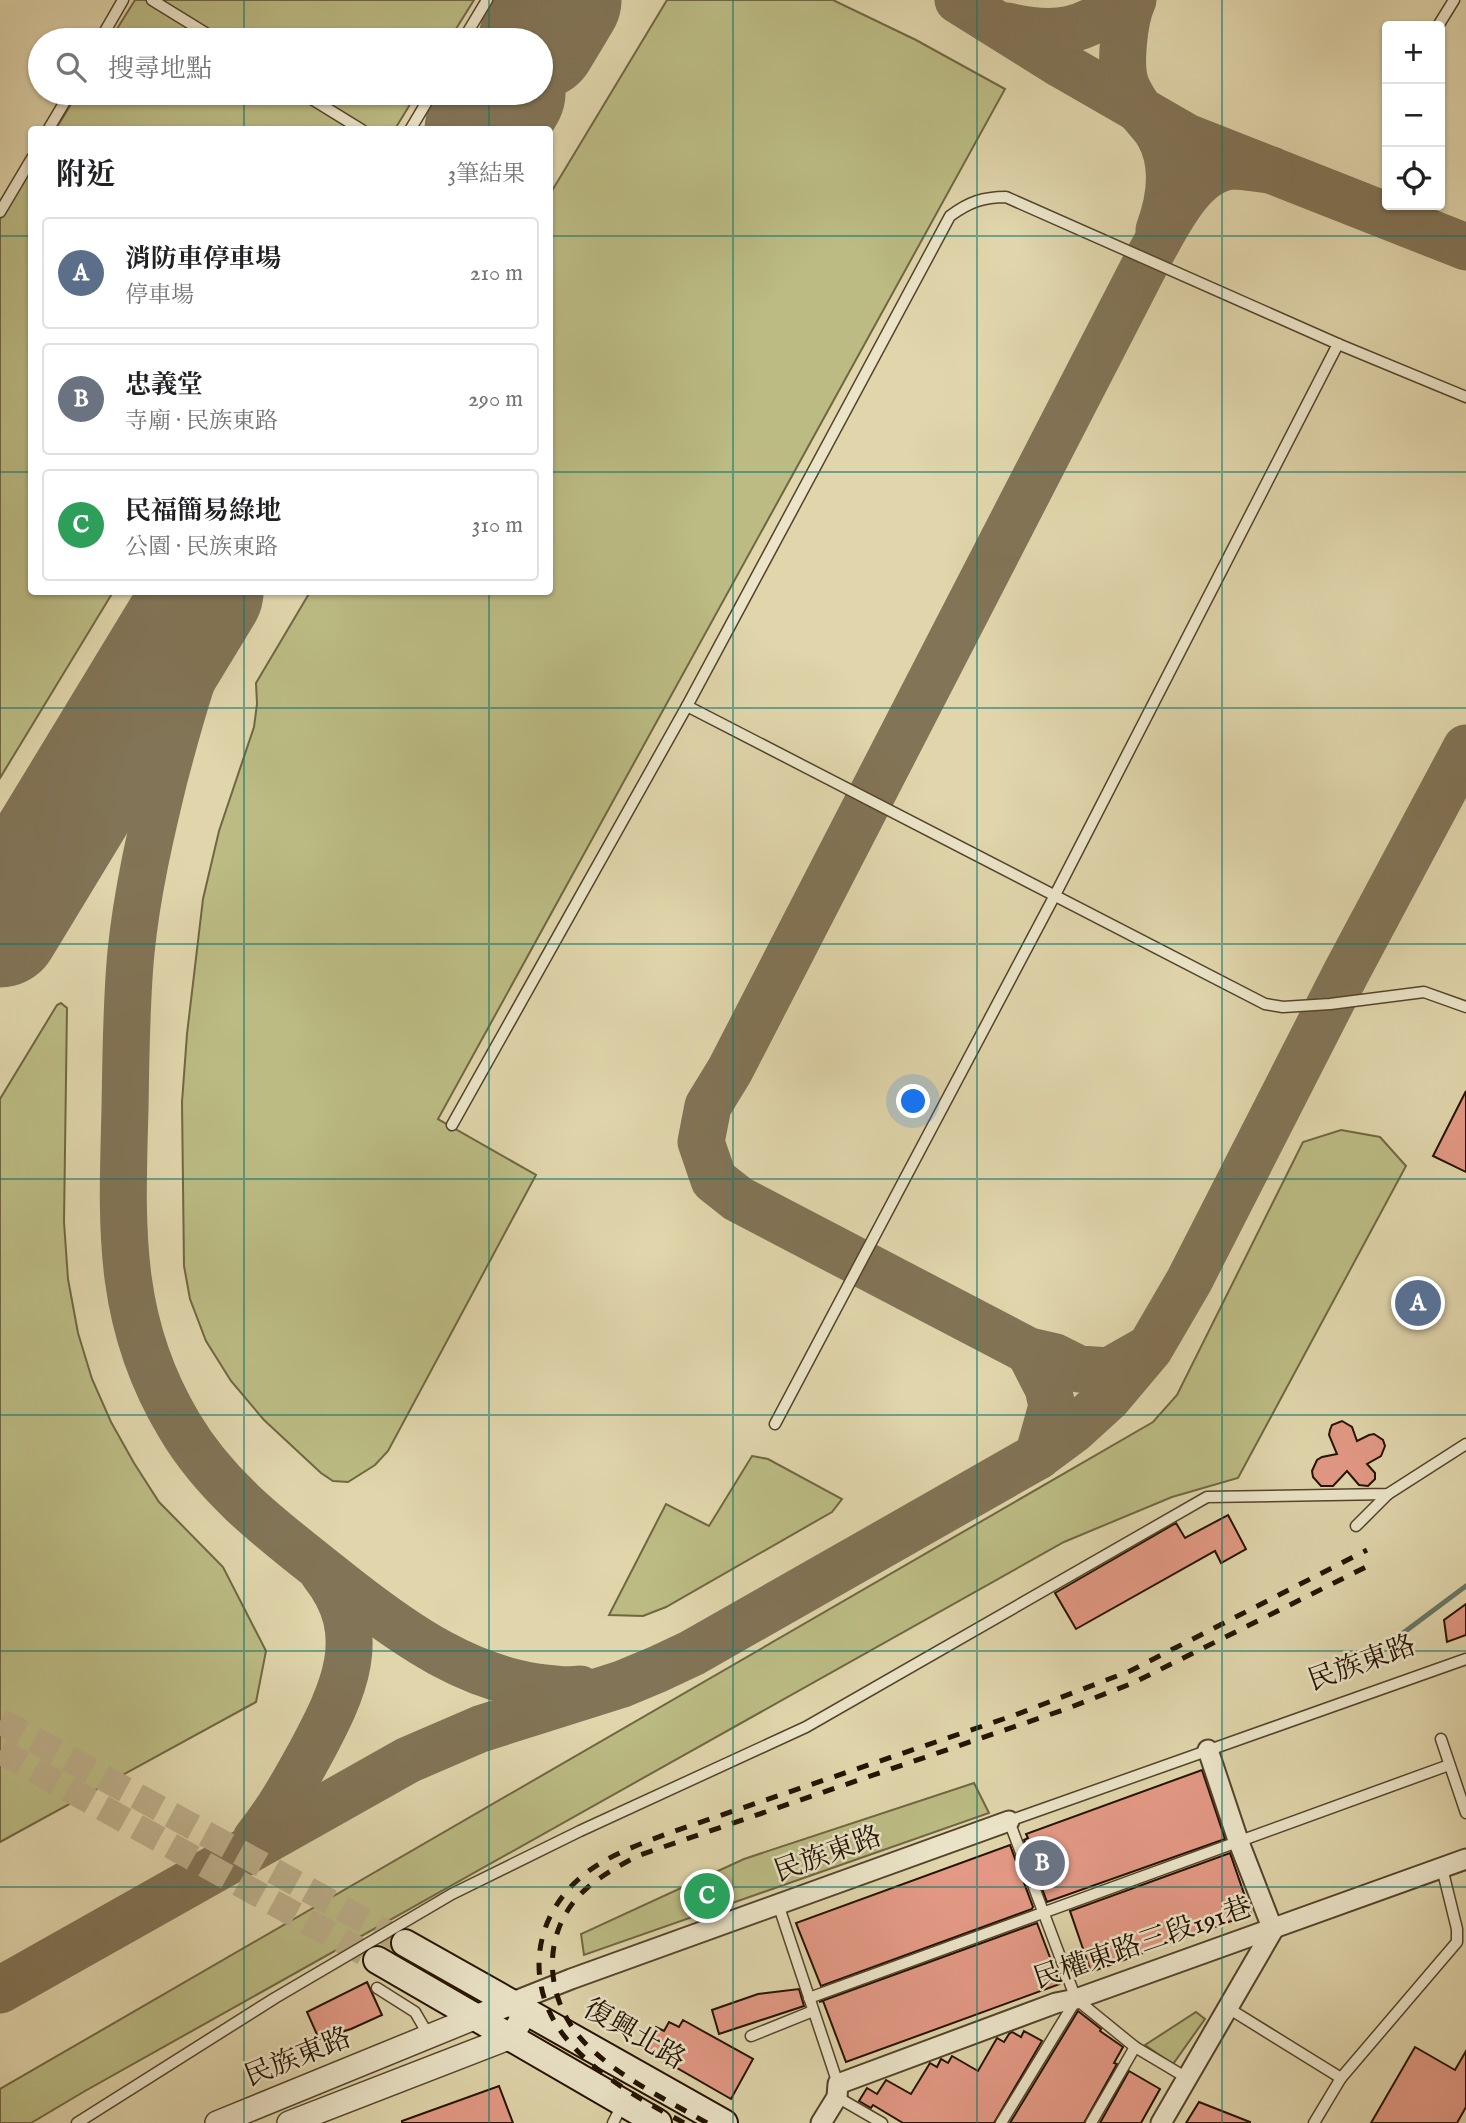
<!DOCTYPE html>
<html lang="zh-TW">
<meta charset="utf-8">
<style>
:root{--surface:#fff;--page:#f2f2f2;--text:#202124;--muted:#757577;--line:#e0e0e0;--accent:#0f766e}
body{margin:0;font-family:"IM FELL English","Noto Serif TC",serif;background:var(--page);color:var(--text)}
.controls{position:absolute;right:21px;top:21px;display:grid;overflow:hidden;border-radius:7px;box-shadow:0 2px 5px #0004}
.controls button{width:63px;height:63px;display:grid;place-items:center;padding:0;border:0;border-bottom:2px solid var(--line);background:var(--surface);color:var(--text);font:35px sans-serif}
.you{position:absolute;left:914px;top:1102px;width:24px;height:24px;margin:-18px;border:5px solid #fff;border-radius:50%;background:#1a73e8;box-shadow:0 0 0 10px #1a73e833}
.badge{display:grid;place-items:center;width:46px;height:46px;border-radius:50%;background:var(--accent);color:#fff;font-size:23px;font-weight:700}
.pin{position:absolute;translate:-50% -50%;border:4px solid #fff;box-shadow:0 2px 7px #0006}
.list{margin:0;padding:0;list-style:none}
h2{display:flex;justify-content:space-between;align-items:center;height:91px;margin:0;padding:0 28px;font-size:30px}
h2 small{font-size:23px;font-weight:400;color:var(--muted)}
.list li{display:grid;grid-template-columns:46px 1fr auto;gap:21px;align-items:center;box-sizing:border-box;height:112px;margin:0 14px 14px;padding:0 14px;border:2px solid var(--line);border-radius:7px}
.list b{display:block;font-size:26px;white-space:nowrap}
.list p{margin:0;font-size:23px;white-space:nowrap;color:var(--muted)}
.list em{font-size:23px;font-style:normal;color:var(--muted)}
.icon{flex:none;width:38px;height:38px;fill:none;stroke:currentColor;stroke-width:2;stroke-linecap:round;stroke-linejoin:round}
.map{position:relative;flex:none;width:1466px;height:2123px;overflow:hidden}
.search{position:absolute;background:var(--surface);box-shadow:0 2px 5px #0004;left:28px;top:28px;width:525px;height:77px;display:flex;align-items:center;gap:18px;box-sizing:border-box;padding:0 24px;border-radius:38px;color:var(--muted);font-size:26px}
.panel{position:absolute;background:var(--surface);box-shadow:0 2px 5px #0004;left:28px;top:126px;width:525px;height:469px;border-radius:7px}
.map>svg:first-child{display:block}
.green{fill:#bbbb83;stroke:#706742;stroke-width:2}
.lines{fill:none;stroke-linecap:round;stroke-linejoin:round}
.stream{stroke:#687765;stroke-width:5}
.taxiway{stroke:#827456;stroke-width:47}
.runway{stroke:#827456;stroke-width:119}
.building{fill:#e39985;stroke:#251300;stroke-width:2}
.secondary-tunnel{stroke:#bbae89;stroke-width:26;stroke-dasharray:26 13;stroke-linecap:butt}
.service-casing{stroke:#54442b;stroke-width:13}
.minor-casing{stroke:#54442b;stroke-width:23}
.tertiary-casing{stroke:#54442b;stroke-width:26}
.secondary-casing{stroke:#251300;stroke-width:30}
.service{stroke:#ebe4c8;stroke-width:10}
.minor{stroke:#ebe4c8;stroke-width:19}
.tertiary{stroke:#ebe4c8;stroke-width:23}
.secondary{stroke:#ebe4c8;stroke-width:26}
.rail{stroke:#251300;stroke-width:5;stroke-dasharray:12 12;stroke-linecap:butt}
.grid{fill:none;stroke:#0f766e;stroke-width:2;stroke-opacity:0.55}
.labels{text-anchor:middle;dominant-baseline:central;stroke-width:5;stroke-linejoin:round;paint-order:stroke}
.street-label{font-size:28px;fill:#251300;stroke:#ebe4c8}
</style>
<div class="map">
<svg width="1466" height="2123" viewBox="0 0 1466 2123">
<rect width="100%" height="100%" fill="#e0d5ab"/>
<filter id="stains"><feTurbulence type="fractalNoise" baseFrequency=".00286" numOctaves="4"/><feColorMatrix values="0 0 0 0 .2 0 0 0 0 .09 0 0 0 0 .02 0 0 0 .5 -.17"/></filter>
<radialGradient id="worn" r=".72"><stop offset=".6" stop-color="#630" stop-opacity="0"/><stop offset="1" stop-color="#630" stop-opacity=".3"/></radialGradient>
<!-- green -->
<g class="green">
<polygon points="135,0 474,0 449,40 110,40"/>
<polygon points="667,0 833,0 916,40 1005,89 438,1119 536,1175 388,1451 375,1465 348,1482 333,1481 321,1473 264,1420 231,1381 206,1341 190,1299 184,1266 182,1102 187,1034 203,899 219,831 254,727 257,704 256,683 310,592 550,592 550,194"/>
<polygon points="78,93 417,93 395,129 55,130"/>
<polygon points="31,168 32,592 113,592 0,778 0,219"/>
<polygon points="61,1003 67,1008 64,1222 68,1279 78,1333 92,1379 111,1422 134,1463 159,1502 223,1567 266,1651 256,1702 0,1842 0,1099 57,1005"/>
<polygon points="1341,1130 1380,1137 1406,1166 1238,1478 1172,1497 1064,1542 85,2091 31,2123 0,2123 0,2089 1153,1422 1177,1395 1303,1142"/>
<polygon points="752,1456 768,1459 842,1499 832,1512 666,1607 643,1616 609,1615 666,1504 709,1526"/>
<polygon points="974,1783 989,1813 584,1955 581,1934 744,1859"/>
<polygon points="1196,2012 1205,2019 1173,2064 1145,2045"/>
</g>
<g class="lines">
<!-- stream -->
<polyline class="stream" points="1391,1642 1466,1586"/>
<!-- taxiway -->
<g class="taxiway">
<polyline points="958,0 1062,65 1187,137 1466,247"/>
<path d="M 1133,0 C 1124,19 1119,66 1126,85 C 1129,93 1135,102 1139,109 C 1145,118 1154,125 1159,135 C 1175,164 1170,200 1159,230"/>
<path d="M 1007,26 C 1055,37 1085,33 1123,0"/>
<polyline points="541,56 576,0"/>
<polyline points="494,130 517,93"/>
<path d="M 226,592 C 199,652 181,714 164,779 C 150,836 137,893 131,952 C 126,1004 126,1056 125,1109 C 122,1225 116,1320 179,1425 C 220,1495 286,1540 348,1590 C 407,1636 470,1680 546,1688 C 558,1689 568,1691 580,1689"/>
<path d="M 1146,1350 L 1109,1371 L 1079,1369 L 1055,1357 L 1029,1351 L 738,1199 L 714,1180 L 701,1142 L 708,1106 L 730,1070 L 1151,253 C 1168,223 1193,168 1233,166 C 1245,166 1259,169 1271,170"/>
<polyline points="1029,1351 1048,1388 1052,1406 1038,1456"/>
<path d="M 256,1839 C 278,1812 294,1783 311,1752 C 343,1692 372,1634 323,1573"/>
<polyline points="0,1990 408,1760 480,1729 622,1684 658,1669 692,1653 1038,1456 1073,1430 1107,1399 1150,1348 1189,1281 1346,973 1466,748"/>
</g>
<!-- runway -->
<g class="runway">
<polyline points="538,40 562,0"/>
<polyline points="484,130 506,93"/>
<polyline points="0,928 204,592"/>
</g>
</g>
<!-- building -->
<g class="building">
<polygon points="1466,1091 1466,1172 1433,1156"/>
<polygon points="1342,1421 1352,1427 1357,1441 1369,1435 1374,1434 1383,1440 1385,1446 1381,1456 1367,1464 1375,1473 1375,1479 1368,1486 1359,1485 1347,1471 1333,1486 1321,1486 1313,1477 1312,1471 1317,1460 1322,1457 1337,1454 1329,1435 1330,1430 1332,1425"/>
<polygon points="1228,1515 1246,1549 1221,1563 1215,1551 1076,1629 1055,1593 1176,1523 1185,1538"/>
<polygon points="1466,1604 1466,1635 1447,1642 1444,1620"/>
<polygon points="1202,1770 1225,1839 1047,1902 1024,1840 1028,1838 1026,1834"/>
<polygon points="1010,1845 1033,1907 1032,1909 821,1986 796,1923"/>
<polygon points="1230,1853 1251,1914 1091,1972 1070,1911"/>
<polygon points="1037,1923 1060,1984 846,2062 823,2001 819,2002"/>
<polygon points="367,1982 382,2015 351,2029 319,2039 307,2012"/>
<polygon points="799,1989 804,2006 719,2034 712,2010 758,1994"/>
<polygon points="1078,2011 1101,2029 1100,2031 1123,2047 1114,2063 1117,2064 1084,2123 1010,2123"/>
<polygon points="683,2020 753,2059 731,2099 644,2049 656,2027 664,2031 669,2022 679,2027"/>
<polygon points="1024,2031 1042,2041 994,2123 903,2123 873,2105 871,2108 859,2101 867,2088 877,2094 886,2080 911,2094 930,2063 937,2067 941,2059 948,2063 952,2056 978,2071 997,2038 1004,2042 1009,2034 1012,2032 1021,2037"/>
<polygon points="1415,2047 1455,2070 1466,2051 1466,2107 1457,2123 1371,2123"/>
<polygon points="1129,2071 1160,2089 1141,2123 1100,2123"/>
<polygon points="499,2086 513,2123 402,2123 402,2121"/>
<polygon points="1199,2102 1250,2122 1250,2123 1186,2123"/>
</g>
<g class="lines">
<!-- secondary-tunnel -->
<g class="secondary-tunnel">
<polyline points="0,1721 405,1943"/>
<polyline points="0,1751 377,1960"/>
</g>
<defs>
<g id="service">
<polyline points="152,0 217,40"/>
<polyline points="1438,26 1454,0"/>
<polyline points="100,40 123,0"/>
<polyline points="463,40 487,0"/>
<polyline points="302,93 362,130"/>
<polyline points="48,130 70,93"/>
<polyline points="410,130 432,93"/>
<polyline points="0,212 32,158"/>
<polyline points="687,706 1265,1004 1283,1007 1330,1004 1424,992 1466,1007"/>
<path d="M 452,1125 L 687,706 L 950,216 C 969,202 983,197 1006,197 L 1338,344 L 1466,397"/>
<polyline points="775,1424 1055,895 1338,344"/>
<polyline points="1356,1526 1388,1494"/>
<polyline points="1441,1739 1466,1813"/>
<polyline points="778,1904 838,2084"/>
<polyline points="377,1988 415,2012 429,2036"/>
<polyline points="809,1998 1449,1765"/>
<polyline points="1228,2008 1341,2078"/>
<polyline points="751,2036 813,2011"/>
<polyline points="1187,2078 1135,2047 1076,1999 1009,1821 1466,1659"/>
<polyline points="837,2097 882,2123"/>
<polyline points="77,2123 275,1998 452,1894 580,1831 806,1727 1207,1497 1388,1494 1466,1444"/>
<polyline points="613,2123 623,2103"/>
<polyline points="1001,2123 1076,2000"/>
<polyline points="1091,2123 1135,2047"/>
<polyline points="1314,2123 1341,2078 1457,1942 1457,1929 1442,1868"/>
</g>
<g id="minor">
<polyline points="513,2002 571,1979 1009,1821"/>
<polyline points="821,2123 837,2097 838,2084 1056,2003 1076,1999 1466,1859"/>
<polyline points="1161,2123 1273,1930 1238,1840 1208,1750"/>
</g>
<g id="tertiary">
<polyline points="217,2123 513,2002"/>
<polyline points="289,2123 511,2037 527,2010"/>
</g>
<g id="secondary">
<polyline points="405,1943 724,2123"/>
<polyline points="377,1960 658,2123"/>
</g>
</defs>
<!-- service casing -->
<use href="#service" class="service-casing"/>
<!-- minor casing -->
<use href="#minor" class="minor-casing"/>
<!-- tertiary casing -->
<use href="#tertiary" class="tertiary-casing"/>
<!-- secondary casing -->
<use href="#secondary" class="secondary-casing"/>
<!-- service -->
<use href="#service" class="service"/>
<!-- minor -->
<use href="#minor" class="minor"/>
<!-- tertiary -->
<use href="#tertiary" class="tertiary"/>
<!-- secondary -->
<use href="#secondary" class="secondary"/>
<!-- rail -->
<g class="rail">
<path d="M 684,2123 C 644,2101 602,2079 571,2044 C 526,1995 528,1923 580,1878 C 605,1856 638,1845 669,1833 L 1015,1715 L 1130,1671 L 1367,1550"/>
<path d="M 707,2123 C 667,2100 624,2080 590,2048 C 544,2005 537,1932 587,1888 C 602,1875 619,1866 637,1856 L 1066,1709 L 1133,1683 L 1374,1563"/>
</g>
</g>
<!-- grid -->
<path class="grid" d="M 244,0 L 244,40M 489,0 L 489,40M 733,0 L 733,2123M 977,0 L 977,2123M 1222,0 L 1222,2123M 244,93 L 244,130M 489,93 L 489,130M 0,236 L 32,236M 550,236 L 1466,236M 0,472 L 32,472M 550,472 L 1466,472M 244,592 L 244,2123M 489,592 L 489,2123M 0,708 L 1466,708M 0,944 L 1466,944M 0,1179 L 1466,1179M 0,1415 L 1466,1415M 0,1651 L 1466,1651M 0,1887 L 1466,1887"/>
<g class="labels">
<!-- street labels -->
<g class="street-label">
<text transform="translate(1362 1664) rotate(-20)">民族東路</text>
<text transform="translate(828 1855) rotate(-20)">民族東路</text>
<text transform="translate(1143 1944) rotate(-19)">民權東路三段191巷</text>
<text transform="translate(634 2035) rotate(30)">復興北路</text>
<text transform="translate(298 2058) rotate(-22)">民族東路</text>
</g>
</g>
<rect width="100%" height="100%" filter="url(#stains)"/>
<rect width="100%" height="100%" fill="url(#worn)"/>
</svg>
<div class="controls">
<button>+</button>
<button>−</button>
<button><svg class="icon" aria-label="locate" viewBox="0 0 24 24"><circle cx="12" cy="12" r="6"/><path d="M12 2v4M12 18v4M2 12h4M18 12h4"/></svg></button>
</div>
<div class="you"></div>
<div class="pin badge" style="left:1418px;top:1303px;background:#5c6f8a">A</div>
<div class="pin badge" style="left:1042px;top:1863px;background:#6b7280">B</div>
<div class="pin badge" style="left:707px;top:1896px;background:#2e9e5b">C</div>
<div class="search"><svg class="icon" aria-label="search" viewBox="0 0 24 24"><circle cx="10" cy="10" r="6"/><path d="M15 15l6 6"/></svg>搜尋地點</div>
<section class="panel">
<h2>附近<small>3筆結果</small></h2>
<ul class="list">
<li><span class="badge" style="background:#5c6f8a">A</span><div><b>消防車停車場</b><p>停車場</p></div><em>210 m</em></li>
<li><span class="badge" style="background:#6b7280">B</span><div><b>忠義堂</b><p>寺廟 · 民族東路</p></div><em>290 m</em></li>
<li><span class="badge" style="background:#2e9e5b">C</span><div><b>民福簡易綠地</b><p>公園 · 民族東路</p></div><em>310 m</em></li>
</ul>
</section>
</div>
